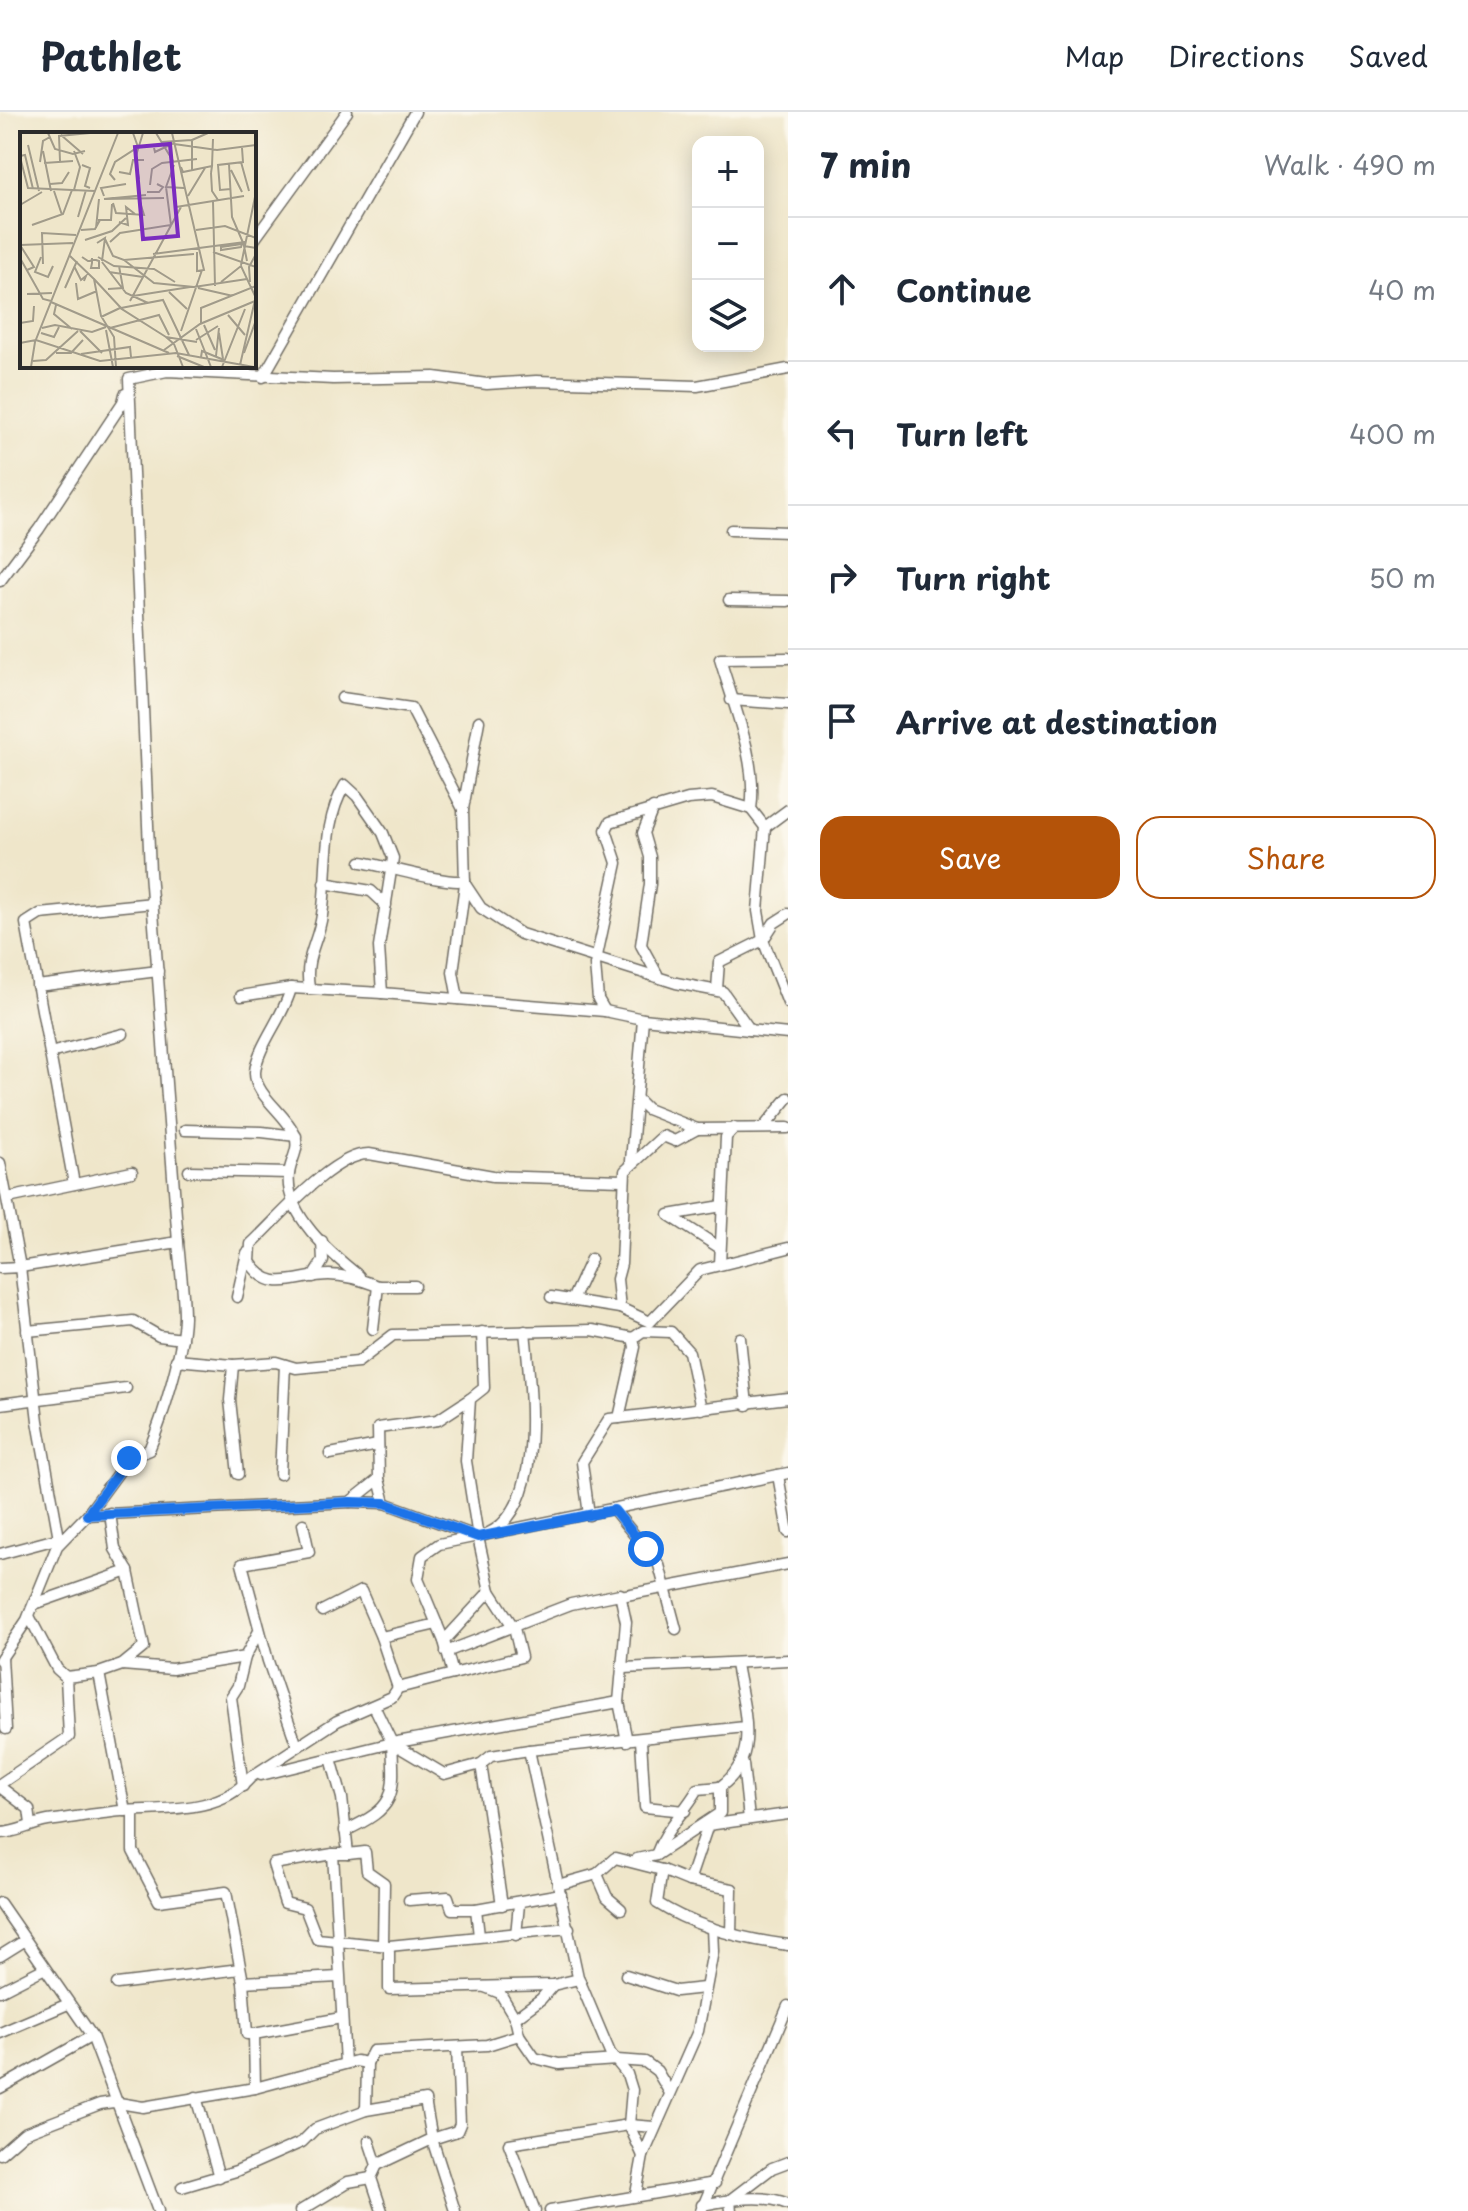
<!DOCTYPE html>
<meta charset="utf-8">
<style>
:root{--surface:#fff;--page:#f2f2f3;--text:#1f2937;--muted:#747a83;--line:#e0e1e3;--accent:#b45309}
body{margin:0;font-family:"Playpen Sans",sans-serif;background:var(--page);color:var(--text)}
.controls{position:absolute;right:24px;top:24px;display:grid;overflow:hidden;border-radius:16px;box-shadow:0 4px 20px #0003}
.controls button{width:72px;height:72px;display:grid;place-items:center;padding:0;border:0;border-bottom:2px solid var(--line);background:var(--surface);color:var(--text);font:40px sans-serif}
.stop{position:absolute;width:24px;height:24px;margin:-18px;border:6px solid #1a73e8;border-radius:50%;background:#fff}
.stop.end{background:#1a73e8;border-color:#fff;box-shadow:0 2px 8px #0008}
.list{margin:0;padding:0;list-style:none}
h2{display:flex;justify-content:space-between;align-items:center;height:104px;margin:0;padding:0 32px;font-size:34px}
h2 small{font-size:26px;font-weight:400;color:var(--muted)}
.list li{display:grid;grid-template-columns:52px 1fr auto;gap:24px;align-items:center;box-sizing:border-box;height:144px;padding:0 32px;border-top:2px solid var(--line)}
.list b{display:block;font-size:30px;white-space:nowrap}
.list em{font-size:26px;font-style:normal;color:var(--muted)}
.actions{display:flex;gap:16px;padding:24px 32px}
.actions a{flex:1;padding:18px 0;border:2px solid var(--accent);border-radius:24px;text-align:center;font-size:28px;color:var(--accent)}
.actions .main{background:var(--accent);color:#fff}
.icon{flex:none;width:44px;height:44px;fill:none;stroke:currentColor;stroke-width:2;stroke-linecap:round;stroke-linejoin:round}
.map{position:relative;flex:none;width:788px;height:2099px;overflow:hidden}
header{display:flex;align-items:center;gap:48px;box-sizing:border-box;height:112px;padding:0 40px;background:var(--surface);border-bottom:2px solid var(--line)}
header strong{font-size:38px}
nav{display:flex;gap:44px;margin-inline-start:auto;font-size:28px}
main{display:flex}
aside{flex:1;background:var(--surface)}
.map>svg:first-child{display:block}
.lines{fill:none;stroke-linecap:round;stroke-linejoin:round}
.minor-casing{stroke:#706c63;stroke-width:13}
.minor{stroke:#fff;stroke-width:10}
.route{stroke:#1a73e8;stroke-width:10}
.inset-road{fill:none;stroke:#a19b8a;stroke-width:2}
.view{fill:#7b2cbf;fill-opacity:0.15;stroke:#7b2cbf;stroke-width:4}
.inset-edge{fill:none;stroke:#2b2b2b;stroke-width:4}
</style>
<header>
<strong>Pathlet</strong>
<nav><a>Map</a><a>Directions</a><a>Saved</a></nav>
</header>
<main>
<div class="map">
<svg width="788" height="2099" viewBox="0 0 788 2099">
<rect width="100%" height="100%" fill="#fbf7ec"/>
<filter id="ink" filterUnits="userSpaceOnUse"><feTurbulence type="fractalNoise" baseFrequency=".0125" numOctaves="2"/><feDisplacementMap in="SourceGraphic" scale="16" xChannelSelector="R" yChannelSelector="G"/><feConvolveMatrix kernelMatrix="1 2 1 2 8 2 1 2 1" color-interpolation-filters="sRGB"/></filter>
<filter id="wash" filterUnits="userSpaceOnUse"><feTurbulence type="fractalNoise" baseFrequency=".006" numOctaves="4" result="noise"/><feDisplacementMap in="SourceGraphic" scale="32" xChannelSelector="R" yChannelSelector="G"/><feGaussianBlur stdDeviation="1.8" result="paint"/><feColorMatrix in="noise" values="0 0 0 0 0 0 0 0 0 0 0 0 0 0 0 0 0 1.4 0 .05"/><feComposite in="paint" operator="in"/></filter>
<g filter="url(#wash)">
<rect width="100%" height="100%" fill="#efe6ca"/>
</g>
<g filter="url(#ink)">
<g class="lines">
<defs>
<g id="minor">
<polyline points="254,128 347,0"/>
<polyline points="263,265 415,0"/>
<polyline points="731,418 788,420"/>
<polyline points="0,469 39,417 123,290 125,282"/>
<polyline points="729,488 788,489"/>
<path d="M 788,546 L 720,547 C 733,592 758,650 751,697 L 765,715 L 758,799 L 763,828 L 788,891"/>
<polyline points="342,586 411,596 463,697"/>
<polyline points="731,588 788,592"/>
<polyline points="653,696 643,721 650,745 650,772 641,833 657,862"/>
<polyline points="765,715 788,698"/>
<path d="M 361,750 C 383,753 451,774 465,768"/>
<polyline points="324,771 371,779 386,793"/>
<polyline points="465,772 481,796 521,822 676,871 723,880 750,918"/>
<polyline points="37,874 158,859"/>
<path d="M 291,876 C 285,903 257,934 255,960 C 254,982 285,1001 294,1021 C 301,1037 291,1046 289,1062 C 284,1102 330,1141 359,1164"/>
<path d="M 309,876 C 304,844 318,832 322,803 C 329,759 321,713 345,673 L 357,684 L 383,721 L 393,746 L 379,835 L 382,881"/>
<polyline points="717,877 719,850 763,828 774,811 788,802"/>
<polyline points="241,884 291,876 382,881 605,899 643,907 788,922"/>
<polyline points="458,887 453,860 465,772 463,697 479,609"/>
<polyline points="605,899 598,887 595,853 617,751 606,718 610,710 688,687 712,685 751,697"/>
<polyline points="50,941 123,922"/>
<polyline points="638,988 647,997 697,1017 788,1016"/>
<polyline points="764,1015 788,986"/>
<polyline points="697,1017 675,1029 663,1024 625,1059 621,1152 617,1167 620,1196 650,1210 700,1158 788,1136"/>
<polyline points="185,1018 262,1020 296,1024"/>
<polyline points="631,1049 643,907"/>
<path d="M 0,1051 L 20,1155 L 178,1130 C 180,1155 184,1181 184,1205 C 183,1240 163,1305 149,1338 L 129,1346 L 87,1403 L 57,1434 L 27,1508 L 0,1548"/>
<polyline points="189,1059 289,1061"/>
<polyline points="74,1072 26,811 40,802 153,791"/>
<polyline points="8,1086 132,1060"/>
<polyline points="178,1130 150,760 129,267 167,259 333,267 434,265 487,272 536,269 697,274 788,257"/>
<polyline points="720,1136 669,1103 722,1094"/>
<polyline points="720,1152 726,1025 734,1016"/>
<polyline points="0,1156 20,1155 38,1309 59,1426"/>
<polyline points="313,1165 323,1149 322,1129"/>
<polyline points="378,1174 415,1174"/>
<polyline points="237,1185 247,1141"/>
<polyline points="551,1185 620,1196"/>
<polyline points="572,1188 591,1147"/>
<path d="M 373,1217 L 378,1174 C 362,1168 346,1163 329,1163 C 298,1163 271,1184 250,1150 L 251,1132 C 277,1108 333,1041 369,1042 L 493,1064 L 622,1068"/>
<polyline points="27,1219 133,1209 159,1224 182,1227"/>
<polyline points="633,1226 643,1219 671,1220 689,1240 701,1297"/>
<polyline points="740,1226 747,1293"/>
<polyline points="176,1248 233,1253 276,1250 296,1256 358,1250 393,1223 592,1218 633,1226 635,1235 619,1306 609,1307 582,1350 589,1403"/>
<polyline points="233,1253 230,1288 238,1362"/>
<polyline points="0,1292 126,1276"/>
<polyline points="619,1306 788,1286"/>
<polyline points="330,1342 378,1333"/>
<polyline points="280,1362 285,1253"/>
<polyline points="778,1363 788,1420"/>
<polyline points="379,1367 385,1391"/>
<polyline points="350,1390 385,1391 476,1424"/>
<polyline points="614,1398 659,1453 676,1517"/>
<polyline points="87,1403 350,1390 379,1367 378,1316 438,1308 470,1287"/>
<polyline points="478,1425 466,1349 470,1287 484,1276 482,1220"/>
<polyline points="0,1442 64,1425"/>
<polyline points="621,1484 788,1452"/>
<polyline points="34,1492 128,1459"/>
<polyline points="322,1499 361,1479 381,1525"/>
<polyline points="29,1504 57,1557 66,1565"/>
<polyline points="444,1529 418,1467 422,1444 439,1432 788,1361"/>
<polyline points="446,1540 571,1492 620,1482 626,1510 619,1590"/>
<polyline points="2,1545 6,1617"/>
<polyline points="122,1553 172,1557 245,1545"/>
<polyline points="624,1556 788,1548"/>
<polyline points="99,1561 122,1553 144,1535 128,1459 115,1437 110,1401"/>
<polyline points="453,1562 521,1545 514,1516 490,1479"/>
<polyline points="398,1576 381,1525 437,1512"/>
<polyline points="374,1594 392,1631 444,1662 481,1652 491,1644 529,1638 745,1615"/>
<polyline points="641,1628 645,1695 685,1699"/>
<polyline points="297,1634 268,1549 242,1452 309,1440 303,1412"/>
<polyline points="529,1638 578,1865 610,1941 627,1962 632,1978 629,2013 643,2044"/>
<polyline points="331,1646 342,1686 348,1742 333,1742 345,1951"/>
<polyline points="481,1652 502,1793"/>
<polyline points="743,1652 749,1707"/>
<polyline points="261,1663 392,1631 619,1590 627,1629"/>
<polyline points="0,1672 69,1625 66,1565 99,1561 125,1699"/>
<polyline points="243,1674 231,1585 238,1574 245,1545 259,1519"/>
<polyline points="0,1675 29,1697 31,1712"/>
<polyline points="133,1700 133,1739 159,1789 226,1780 243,1870 247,1922 254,1922"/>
<path d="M 345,1719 C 396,1695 395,1685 392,1631"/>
<path d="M 0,1721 C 17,1721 30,1712 48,1709 C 72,1706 97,1701 122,1699 C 165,1696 219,1702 251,1665 L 337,1609 L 392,1585 L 398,1576 L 453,1562 L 444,1529 L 490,1479 L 478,1425 C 549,1407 530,1274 525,1219"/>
<polyline points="333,1742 273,1752 285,1791 305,1796 317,1827 389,1834"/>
<polyline points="348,1742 365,1740 367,1759 384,1771 383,1832"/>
<path d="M 656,1743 C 665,1717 684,1701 698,1677 L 720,1675"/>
<path d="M 637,1747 L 656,1743 L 720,1701 L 720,1675 C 762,1645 743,1596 736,1552"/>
<polyline points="662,1758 689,1769 732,1777 731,1822"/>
<polyline points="689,1769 708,1713 788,1702"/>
<polyline points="558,1773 597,1762"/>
<polyline points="409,1788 448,1785 452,1797 476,1797"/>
<polyline points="0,1791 92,1924 158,2099"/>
<path d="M 621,1797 L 607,1785 L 597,1762 L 615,1746 L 662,1758 L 657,1791 C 696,1816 742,1827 788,1833"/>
<polyline points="569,1816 389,1834 389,1877 553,1873 579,1867"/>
<polyline points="516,1823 519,1792"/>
<polyline points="479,1824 476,1797 561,1782"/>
<polyline points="0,1844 24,1829"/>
<polyline points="626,1863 676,1879 704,1876"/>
<polyline points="243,1870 339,1865"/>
<polyline points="117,1872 240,1857"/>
<polyline points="485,1875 500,1881 515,1906"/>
<polyline points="0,1879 43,1857"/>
<polyline points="0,1921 68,1892"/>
<polyline points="519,1923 535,1946 559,1952 617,1948 645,1950 657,1959 670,1981"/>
<polyline points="367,1951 373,1939 487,1933 519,1923 515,1906 541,1887 553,1873"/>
<polyline points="0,1976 92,1924"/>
<polyline points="255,1976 254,1922 341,1906"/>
<polyline points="196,1985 219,2065"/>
<polyline points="369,2029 377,2053 371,2066 382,2099"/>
<polyline points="0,2042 24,2021 100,1992 113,1990 143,1995 255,1976 356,1949 367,1951 366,1998"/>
<polyline points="182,2075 236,2059 302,2030 315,2017 366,1998 425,1988 432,2027 377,2053"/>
<polyline points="636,2082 643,2044 698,1919 713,1839 712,1816"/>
<path d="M 702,2093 C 728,2088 763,2081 788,2092"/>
<polyline points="300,2099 348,2070 371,2066"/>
<polyline points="455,2099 432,2027 457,2019 460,2012 457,1935"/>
<polyline points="535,2099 509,2032 629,2013 654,2015"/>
<polyline points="550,2099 715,2071"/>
<polyline points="701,2099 788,1894"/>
<polyline points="731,2099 730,2088 772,2056 788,2050"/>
</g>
</defs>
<!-- minor casing -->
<use href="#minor" class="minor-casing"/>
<!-- minor -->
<use href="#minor" class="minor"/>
</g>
</g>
<g class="lines" filter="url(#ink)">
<!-- route -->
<polyline class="route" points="129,1346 87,1403 350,1390 385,1391 478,1425 614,1398 646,1437"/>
</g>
<!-- overview -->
<g transform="translate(20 20)">
<rect width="236" height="236" fill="#efe6ca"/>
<path class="inset-road" d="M 28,1 L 35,17 L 53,22 L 65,19M 136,1 L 153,29M 152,1 L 184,138 L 177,139 L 177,120M 41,3 L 63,22M 141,10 L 172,8M 154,12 L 197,18 L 236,13M 8,13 L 19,59M 134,16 L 135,20 L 154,11M 23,19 L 31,59M 0,24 L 5,23 L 13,57M 0,25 L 8,56 L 75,59M 40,29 L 39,4 L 70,1M 20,30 L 23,9 L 30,5M 221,30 L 229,59M 24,31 L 53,29M 209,32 L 212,85 L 224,113M 62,33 L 70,36 L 65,54 L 70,56M 154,33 L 146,55 L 164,56M 192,34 L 193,7M 161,35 L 163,40 L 192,34 L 191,41M 172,38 L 172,8 L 188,1M 211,38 L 222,60M 99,40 L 110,42 L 113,28 L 124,28M 191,41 L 192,59 L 198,68M 119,47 L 115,27 L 123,1M 95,48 L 90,42 L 95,30 L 118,15 L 113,1M 30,52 L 42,51 L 49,40M 130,53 L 132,37 L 142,31 L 177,27M 211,57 L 200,58 L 198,33 L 223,30 L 222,16M 54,58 L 60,35 L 54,19M 34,59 L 42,83M 127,60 L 139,60 L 143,55 L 137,52M 84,64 L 81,56 L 106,52M 168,64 L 185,36M 84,67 L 126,63M 85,67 L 144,66M 193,69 L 195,154M 93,71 L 96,81 L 124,83 L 119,67M 0,73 L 22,60M 156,75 L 224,64M 58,85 L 66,58M 78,88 L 91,88 L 92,72M 99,90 L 108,93 L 106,75 L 115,82M 12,93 L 43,82 L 52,58M 76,96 L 79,67M 61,98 L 75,97 L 80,88M 176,98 L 205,94 L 236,106M 85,107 L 93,124 L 104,128 L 174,122M 65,108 L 92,99 L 106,86M 90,110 L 100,101 L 151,93 L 146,55M 77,111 L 85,106 L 82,129M 222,112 L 221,115 L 201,118 L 201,115 ZM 0,113 L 53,111M 0,113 L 14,135 L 7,138M 193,120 L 236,135M 133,122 L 225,110M 50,124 L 74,147 L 81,184 L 94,205 L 96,235M 21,125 L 15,140 L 28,145 L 33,134M 62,125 L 68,129 L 70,129 L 72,128 L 76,128 L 79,129 L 79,136 L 71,136 L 72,131 L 72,126M 78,125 L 94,134 L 134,137 L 155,150M 0,126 L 23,167 L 31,169M 104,128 L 134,151 L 174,155 L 227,147M 227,129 L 224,114 L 236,116M 82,130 L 106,161 L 128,171M 23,132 L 22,101 L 56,103M 221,133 L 236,60M 54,134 L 61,148 L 66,144 L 64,149M 89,140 L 123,145M 74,147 L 101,176M 201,150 L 221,134 L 236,166M 230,150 L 229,135 L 236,122M 56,151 L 58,167 L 77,159M 45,156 L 57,129M 178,156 L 213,164M 88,157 L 103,156 L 99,134M 149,160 L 167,177M 7,162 L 32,161M 113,164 L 170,155M 110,169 L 161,75M 31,170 L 149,221M 36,173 L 34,182 L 52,197M 101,176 L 143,168 L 169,223M 208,183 L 225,203M 81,185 L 100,176 L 146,205M 0,191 L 13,189 L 14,174M 181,191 L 181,176 L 236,154M 184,193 L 195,218M 22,196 L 35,193 L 72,200 L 86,195M 90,196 L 139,183 L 149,203M 176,197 L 191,235M 86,198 L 93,235M 60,199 L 82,221M 161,199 L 182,138M 21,201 L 34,205 L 39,195M 199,201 L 203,227M 176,208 L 198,194M 0,211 L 16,208 L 80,229 L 156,221 L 234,235M 154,212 L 146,205 L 177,210M 154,212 L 163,235M 144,218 L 180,192 L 235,169M 36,221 L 51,221 L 63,208M 224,221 L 236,188M 61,222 L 110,215 L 111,225M 157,224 L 184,235M 196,224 L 199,196M 181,225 L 182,219 L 204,228M 13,229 L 26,228 L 58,199M 220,233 L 235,168M 11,235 L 15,210 L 98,1M 202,235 L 225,177"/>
<path class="view" d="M 150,12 L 158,104 L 123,107 L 115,15 Z"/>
<rect width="236" height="236" class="inset-edge"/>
</g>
</svg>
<div class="controls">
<button>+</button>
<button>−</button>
<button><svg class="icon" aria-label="layers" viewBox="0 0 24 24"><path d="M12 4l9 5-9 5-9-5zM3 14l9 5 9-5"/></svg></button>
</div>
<div class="stop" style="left:646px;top:1437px"></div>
<div class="stop end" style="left:129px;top:1346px"></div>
</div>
<aside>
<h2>7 min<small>Walk · 490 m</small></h2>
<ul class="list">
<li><svg class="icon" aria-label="ahead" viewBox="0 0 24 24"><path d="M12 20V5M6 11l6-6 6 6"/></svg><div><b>Continue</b></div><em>40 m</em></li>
<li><svg class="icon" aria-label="left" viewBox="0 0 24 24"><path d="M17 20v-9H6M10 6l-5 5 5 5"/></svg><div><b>Turn left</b></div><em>400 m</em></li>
<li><svg class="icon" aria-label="right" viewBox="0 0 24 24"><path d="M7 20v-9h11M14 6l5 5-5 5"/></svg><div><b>Turn right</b></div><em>50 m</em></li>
<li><svg class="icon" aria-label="arrive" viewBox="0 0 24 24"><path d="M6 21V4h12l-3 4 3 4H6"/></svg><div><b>Arrive at destination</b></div></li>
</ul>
<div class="actions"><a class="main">Save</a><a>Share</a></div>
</aside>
</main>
